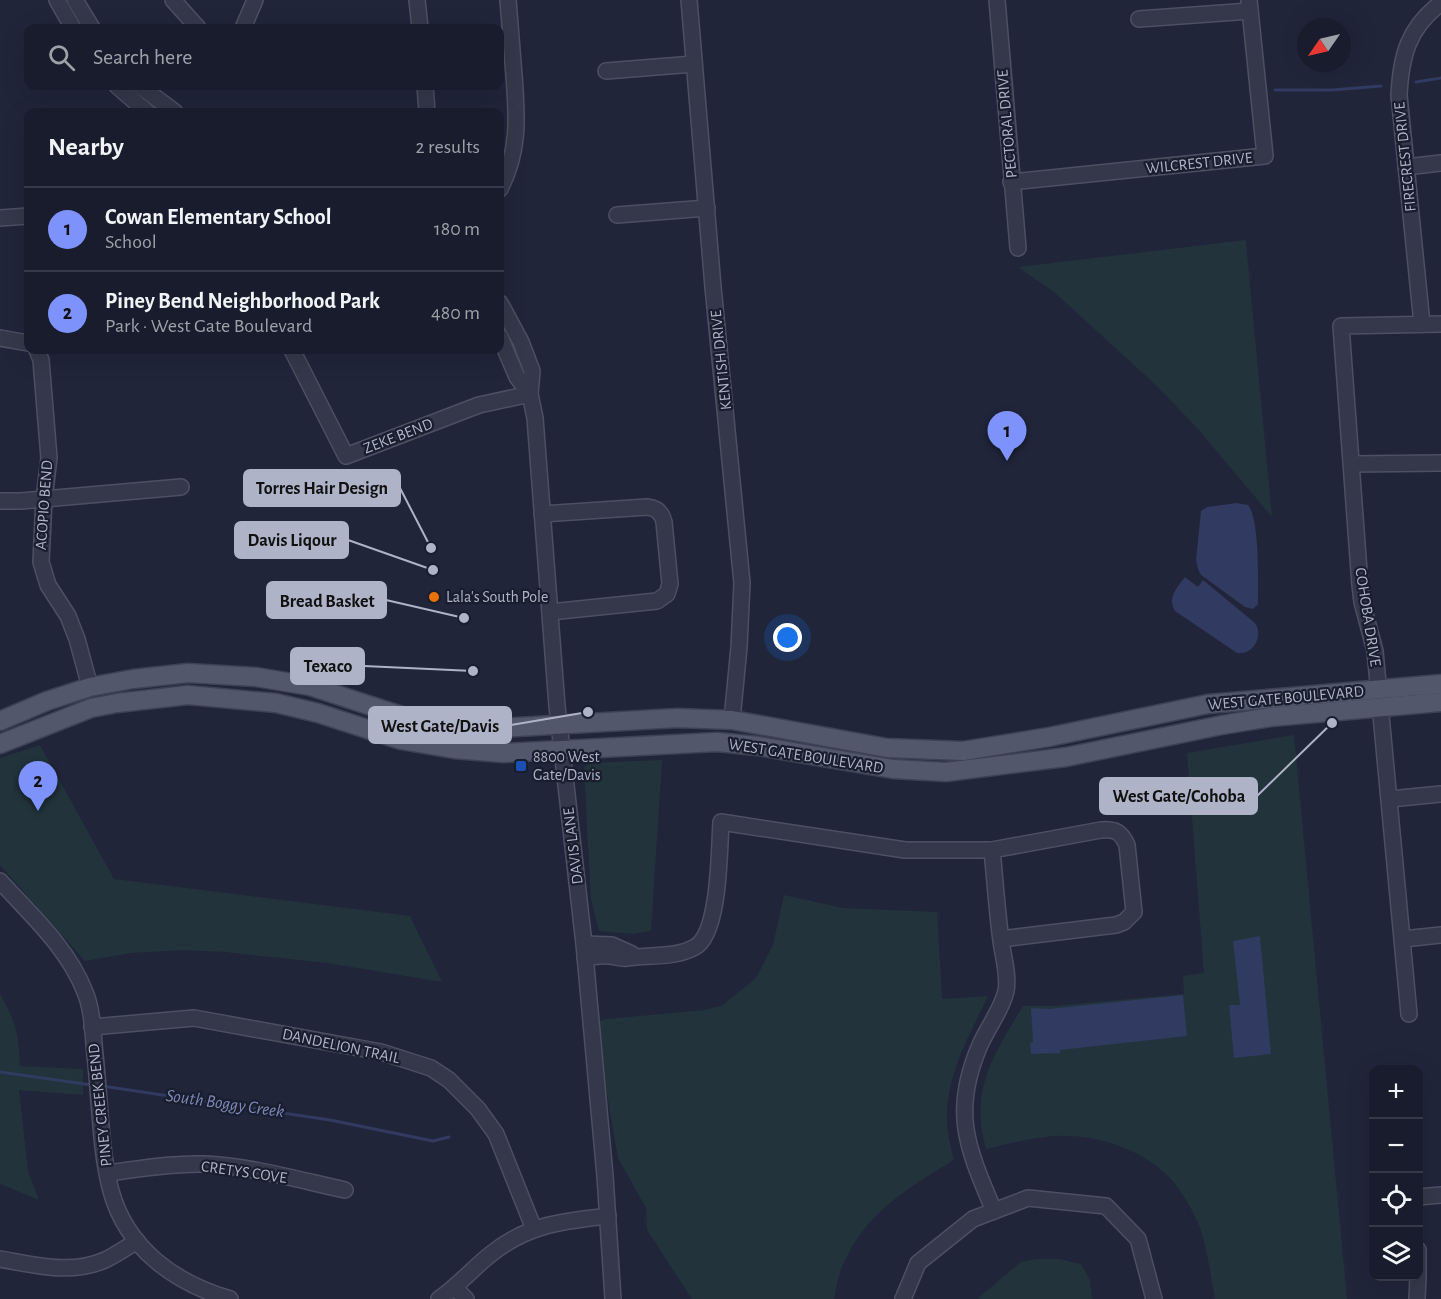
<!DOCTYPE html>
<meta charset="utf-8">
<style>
:root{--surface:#181c2c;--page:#252938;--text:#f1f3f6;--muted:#9fa1a9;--line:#363a48;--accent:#7e92fc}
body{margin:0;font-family:"Alegreya Sans",sans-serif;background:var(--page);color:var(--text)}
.controls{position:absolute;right:18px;bottom:18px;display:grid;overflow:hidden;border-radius:12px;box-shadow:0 6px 24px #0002}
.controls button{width:54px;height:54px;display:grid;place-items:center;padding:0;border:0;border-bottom:2px solid var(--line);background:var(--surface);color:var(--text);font:30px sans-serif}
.compass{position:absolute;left:1297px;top:18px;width:54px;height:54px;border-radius:50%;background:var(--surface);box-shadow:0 6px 24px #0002;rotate:236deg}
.you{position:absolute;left:788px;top:638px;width:21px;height:21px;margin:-15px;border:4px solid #fff;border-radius:50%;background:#1a73e8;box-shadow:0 0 0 9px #1a73e833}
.badge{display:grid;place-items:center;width:39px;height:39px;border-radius:50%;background:var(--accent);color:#111;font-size:20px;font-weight:700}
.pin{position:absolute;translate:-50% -50px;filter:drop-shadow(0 2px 3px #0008)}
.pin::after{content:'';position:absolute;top:32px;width:21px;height:18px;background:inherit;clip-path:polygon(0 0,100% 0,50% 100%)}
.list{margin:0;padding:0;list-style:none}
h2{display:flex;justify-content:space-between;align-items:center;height:78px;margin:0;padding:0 24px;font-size:26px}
h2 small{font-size:20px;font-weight:400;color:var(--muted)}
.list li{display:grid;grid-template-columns:39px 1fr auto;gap:18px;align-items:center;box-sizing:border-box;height:84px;padding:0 24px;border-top:2px solid var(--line)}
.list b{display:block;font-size:22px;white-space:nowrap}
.list p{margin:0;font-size:20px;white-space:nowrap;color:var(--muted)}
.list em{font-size:20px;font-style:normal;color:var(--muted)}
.icon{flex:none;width:33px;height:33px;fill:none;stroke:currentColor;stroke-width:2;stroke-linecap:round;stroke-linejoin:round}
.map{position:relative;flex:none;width:1441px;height:1299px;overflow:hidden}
.search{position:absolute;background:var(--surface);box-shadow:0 6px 24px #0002;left:24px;top:24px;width:480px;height:66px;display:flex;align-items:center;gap:15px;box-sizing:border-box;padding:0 21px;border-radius:12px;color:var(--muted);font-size:22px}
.panel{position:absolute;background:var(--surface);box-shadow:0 6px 24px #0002;left:24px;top:108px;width:480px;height:246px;border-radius:12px}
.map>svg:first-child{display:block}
.green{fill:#22333b}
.water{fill:#313a60}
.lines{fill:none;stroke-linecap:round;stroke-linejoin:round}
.stream{stroke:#313a60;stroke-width:3}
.minor-casing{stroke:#4c5062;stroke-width:18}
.major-casing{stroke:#3d4154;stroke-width:21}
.minor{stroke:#34384a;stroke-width:15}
.major{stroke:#52576b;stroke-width:18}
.food-dot{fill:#e8710a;stroke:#191e2f;stroke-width:2}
.transit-dot{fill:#1a4fb4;stroke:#191e2f;stroke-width:2}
.labels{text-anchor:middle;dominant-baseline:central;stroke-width:4.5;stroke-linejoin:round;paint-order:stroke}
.street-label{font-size:16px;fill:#afb3c7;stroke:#191e2f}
.poi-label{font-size:16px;fill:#afb3c7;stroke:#191e2f;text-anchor:start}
.water-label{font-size:18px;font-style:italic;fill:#7d88b5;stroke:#191e2f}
.leader{fill:none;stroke:#afb3c7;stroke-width:2}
.callout-dot{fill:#afb3c7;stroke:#191e2f;stroke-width:2}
.callout{fill:#afb3c7;stroke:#afb3c7;stroke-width:2}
.callout-label{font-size:18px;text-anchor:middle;font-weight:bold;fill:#111}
</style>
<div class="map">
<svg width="1441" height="1299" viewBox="0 0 1441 1299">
<rect width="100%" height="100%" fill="#20253a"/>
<!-- green -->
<g class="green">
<polygon points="1246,240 1247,253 1272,517 1199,430 1156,385 1054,292 1018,267"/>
<path d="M 1294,735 L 1347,1299 L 1215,1299 C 1211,1279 1206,1240 1198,1223 C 1191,1207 1180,1188 1168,1176 C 1138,1146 1086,1131 1045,1137 C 1025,1139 1005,1145 986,1149 C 969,1090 994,1054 1023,1006 L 1053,1006 L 1184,994 L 1183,976 L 1204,973 L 1187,753 Z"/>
<polygon points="40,745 114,879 410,916 442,982 327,963 225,952 183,950 131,953 85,961 0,865 0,758"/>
<polygon points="662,760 651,931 632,934 599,931 591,899 584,768 589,763"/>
<path d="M 784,895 L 843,908 L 937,912 L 942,999 L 988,996 C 969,1036 945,1077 947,1124 C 948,1136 951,1148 954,1160 C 906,1189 864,1214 842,1267 C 838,1277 836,1289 834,1299 L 692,1299 L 647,1230 L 646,1208 L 618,1158 L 601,1059 L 598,1021 L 607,1019 L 704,1010 L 723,1005 L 756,978 L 773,945 Z"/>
<path d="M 0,994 C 16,1022 19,1035 20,1066 L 83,1069 L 83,1095 L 19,1090 L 28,1171 L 39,1200 L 0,1184 Z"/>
<polygon points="1036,1259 1059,1259 1081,1264 1090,1280 1092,1299 977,1299 1021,1262"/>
</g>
<!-- water -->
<g class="water">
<path d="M 1237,503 L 1248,505 C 1260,520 1258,582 1258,604 L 1253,609 L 1245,607 L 1201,575 L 1198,569 L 1196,560 L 1201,511 L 1207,507 Z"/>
<path d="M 1185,577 L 1198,587 L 1203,580 L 1255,623 C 1264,636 1253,656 1237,653 L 1175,611 C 1167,597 1177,588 1185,577 Z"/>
<polygon points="1260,936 1271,1054 1234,1058 1229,1005 1240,1005 1233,941"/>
<polygon points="1183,995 1187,1036 1060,1050 1060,1053 1031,1054 1030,1043 1033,1042 1031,1008 1049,1009"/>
</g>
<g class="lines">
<!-- stream -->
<g class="stream">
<polyline points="1416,82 1441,78"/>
<polyline points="1275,90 1332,90 1381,86"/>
<polyline points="0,1072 92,1085"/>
<polyline points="102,1086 330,1120 433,1141 449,1137"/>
</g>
<defs>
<g id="minor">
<polyline points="57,0 73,28"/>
<polyline points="75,0 92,28"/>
<polyline points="173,0 198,28"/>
<polyline points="417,0 420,28"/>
<polyline points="689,0 713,287 742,583 739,647 732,720"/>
<polyline points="997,0 1018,248"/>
<polyline points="1139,19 1250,11"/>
<polyline points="243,28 255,0"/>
<polyline points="606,71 694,64"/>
<polyline points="117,86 147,112"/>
<polyline points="140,86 175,112"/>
<polyline points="425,86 427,112"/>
<polyline points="1406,167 1441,163"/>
<polyline points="1011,182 1265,156 1249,0"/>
<path d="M 500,189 C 520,150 517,117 514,75 C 512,50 510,25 508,0"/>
<polyline points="617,215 707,208"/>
<polyline points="0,218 28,216"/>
<polyline points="500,303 521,342 532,371 530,394 535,418 557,706 584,944 605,1176 613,1299"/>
<path d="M 1422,324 L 1399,95 C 1401,56 1408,28 1441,3"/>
<polyline points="500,337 517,377 530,394"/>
<polyline points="0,338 28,343"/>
<polyline points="37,350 41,360 49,458 44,499 41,562 48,585 68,616 77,639 90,687"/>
<polyline points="292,350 346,456 479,405 530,394"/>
<polyline points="1353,464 1441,463"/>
<polyline points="0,501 21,501 181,487"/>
<path d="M 542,514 L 647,507 C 657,508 662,513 664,522 L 670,584 L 667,594 L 657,601 L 550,612"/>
<polyline points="1390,799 1441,794"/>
<path d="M 0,881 C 31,915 68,948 85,992 C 93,1011 93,1036 95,1055 C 100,1098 100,1151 111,1191 C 127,1249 175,1283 230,1299"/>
<polyline points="1403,939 1441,935"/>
<polyline points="584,944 612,945 632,954"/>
<path d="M 585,958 C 593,957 601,955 609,956 C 615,956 620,959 627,958 C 648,955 676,958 695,947 C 720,933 719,850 721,822 L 905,850 L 992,850"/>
<polyline points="1409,1014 1375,651 1362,602 1360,585 1341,326 1441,324"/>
<polyline points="92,1027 194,1018 381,1052 431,1068 449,1080 478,1109 496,1134 534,1229"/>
<path d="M 107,1173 C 139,1169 172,1163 204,1164 C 251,1166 299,1180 345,1190"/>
<polyline points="1418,1197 1441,1195"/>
<path d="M 994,1211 C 967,1147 951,1112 980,1045 C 988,1027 1002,1009 1006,991 C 1009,976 1003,956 1001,941 C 997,911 995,880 992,850 L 1101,830 C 1116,829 1121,832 1127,845 L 1134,912 L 1124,922 L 1116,925 L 1001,939"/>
<polyline points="1418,1250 1418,1273"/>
<path d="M 0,1259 C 35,1265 71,1275 105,1260 C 116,1255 127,1247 137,1241"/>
<polyline points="455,1288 466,1299"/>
<path d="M 439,1299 C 458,1286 473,1268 491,1254 C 528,1224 564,1221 608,1216"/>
<polyline points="903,1299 918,1263 973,1219 1028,1198 1106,1206 1138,1239 1154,1299"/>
<polyline points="1417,1299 1418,1276"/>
</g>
<g id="major">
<polyline points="0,721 47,701 90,687 133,679 188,673 256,677 310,686 408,718 443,724 500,728 677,718 732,720 887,748 963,751 1049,737 1208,704 1441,684"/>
<polyline points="0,744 91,708 117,703 188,695 276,703 318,713 401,740 454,749 503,753 717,742 758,746 893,769 946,772 1066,757 1222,725 1271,717 1441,702"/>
</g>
</defs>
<!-- minor casing -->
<use href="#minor" class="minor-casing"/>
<!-- major casing -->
<use href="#major" class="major-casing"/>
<!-- minor -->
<use href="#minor" class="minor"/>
<!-- major -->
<use href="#major" class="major"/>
</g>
<!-- markers -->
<circle class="food-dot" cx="434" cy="597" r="6"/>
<rect class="transit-dot" x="515" y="760" width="12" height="12" rx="3"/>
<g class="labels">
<!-- street labels -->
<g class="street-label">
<text transform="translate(1007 124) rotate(-95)">PECTORAL DRIVE</text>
<text transform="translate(1405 157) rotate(-96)">FIRECREST DRIVE</text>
<text transform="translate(1199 163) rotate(-6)">WILCREST DRIVE</text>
<text transform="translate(721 360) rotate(-96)">KENTISH DRIVE</text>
<text transform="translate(398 436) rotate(-21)">ZEKE BEND</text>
<text transform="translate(44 505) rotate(-86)">ACOPIO BEND</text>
<text transform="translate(1368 617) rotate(81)">COHOBA DRIVE</text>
<text transform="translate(1286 698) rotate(-5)">WEST GATE BOULEVARD</text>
<text transform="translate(806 756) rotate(9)">WEST GATE BOULEVARD</text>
<text transform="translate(573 846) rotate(-97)">DAVIS LANE</text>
<text transform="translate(341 1046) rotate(12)">DANDELION TRAIL</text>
<text transform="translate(100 1105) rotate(-96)">PINEY CREEK BEND</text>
<text transform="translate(244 1172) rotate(8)">CRETYS COVE</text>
</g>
<!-- poi labels -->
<g class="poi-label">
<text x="446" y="597">Lala's South Pole</text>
<text x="533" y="757">8800 West<tspan x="533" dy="18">Gate/Davis</tspan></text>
</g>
<!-- water labels -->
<g class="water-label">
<text transform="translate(225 1104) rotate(8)">South Boggy Creek</text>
</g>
</g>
<!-- callouts -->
<path class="leader" d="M431 548L400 488M433 570L348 540M464 618L386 600M473 671L364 666M588 712L511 725M1332 723L1257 796"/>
<g class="callout-dot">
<circle cx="431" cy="548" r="6"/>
<circle cx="433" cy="570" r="6"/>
<circle cx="464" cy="618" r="6"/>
<circle cx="473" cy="671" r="6"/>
<circle cx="588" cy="712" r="6"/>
<circle cx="1332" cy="723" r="6"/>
</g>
<g class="callout">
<rect x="244" y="470" width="156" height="36" rx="6"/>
<rect x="235" y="522" width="113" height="36" rx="6"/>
<rect x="267" y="582" width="119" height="36" rx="6"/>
<rect x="291" y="648" width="73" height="36" rx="6"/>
<rect x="369" y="707" width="142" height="36" rx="6"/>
<rect x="1100" y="778" width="157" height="36" rx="6"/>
</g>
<g class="callout-label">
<text x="322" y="494">Torres Hair Design</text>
<text x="292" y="546">Davis Liqour</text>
<text x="327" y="607">Bread Basket</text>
<text x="328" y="672">Texaco</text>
<text x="440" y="732">West Gate/Davis</text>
<text x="1179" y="802">West Gate/Cohoba</text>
</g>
</svg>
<div class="controls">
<button>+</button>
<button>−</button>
<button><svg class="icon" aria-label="locate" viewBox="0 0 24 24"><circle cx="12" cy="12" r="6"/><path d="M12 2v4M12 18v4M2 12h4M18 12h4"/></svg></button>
<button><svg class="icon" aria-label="layers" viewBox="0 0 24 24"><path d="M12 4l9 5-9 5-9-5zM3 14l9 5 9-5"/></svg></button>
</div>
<svg class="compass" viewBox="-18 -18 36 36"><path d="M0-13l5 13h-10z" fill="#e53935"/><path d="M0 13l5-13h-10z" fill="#9fa1a9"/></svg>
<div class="you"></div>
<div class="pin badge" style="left:1007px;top:461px">1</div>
<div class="pin badge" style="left:38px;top:811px">2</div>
<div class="search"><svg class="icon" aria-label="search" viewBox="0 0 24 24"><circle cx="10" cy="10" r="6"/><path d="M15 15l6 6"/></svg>Search here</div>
<section class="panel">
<h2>Nearby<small>2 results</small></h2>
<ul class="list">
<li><span class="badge">1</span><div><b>Cowan Elementary School</b><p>School</p></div><em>180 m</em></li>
<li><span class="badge">2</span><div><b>Piney Bend Neighborhood Park</b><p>Park · West Gate Boulevard</p></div><em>480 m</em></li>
</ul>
</section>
</div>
